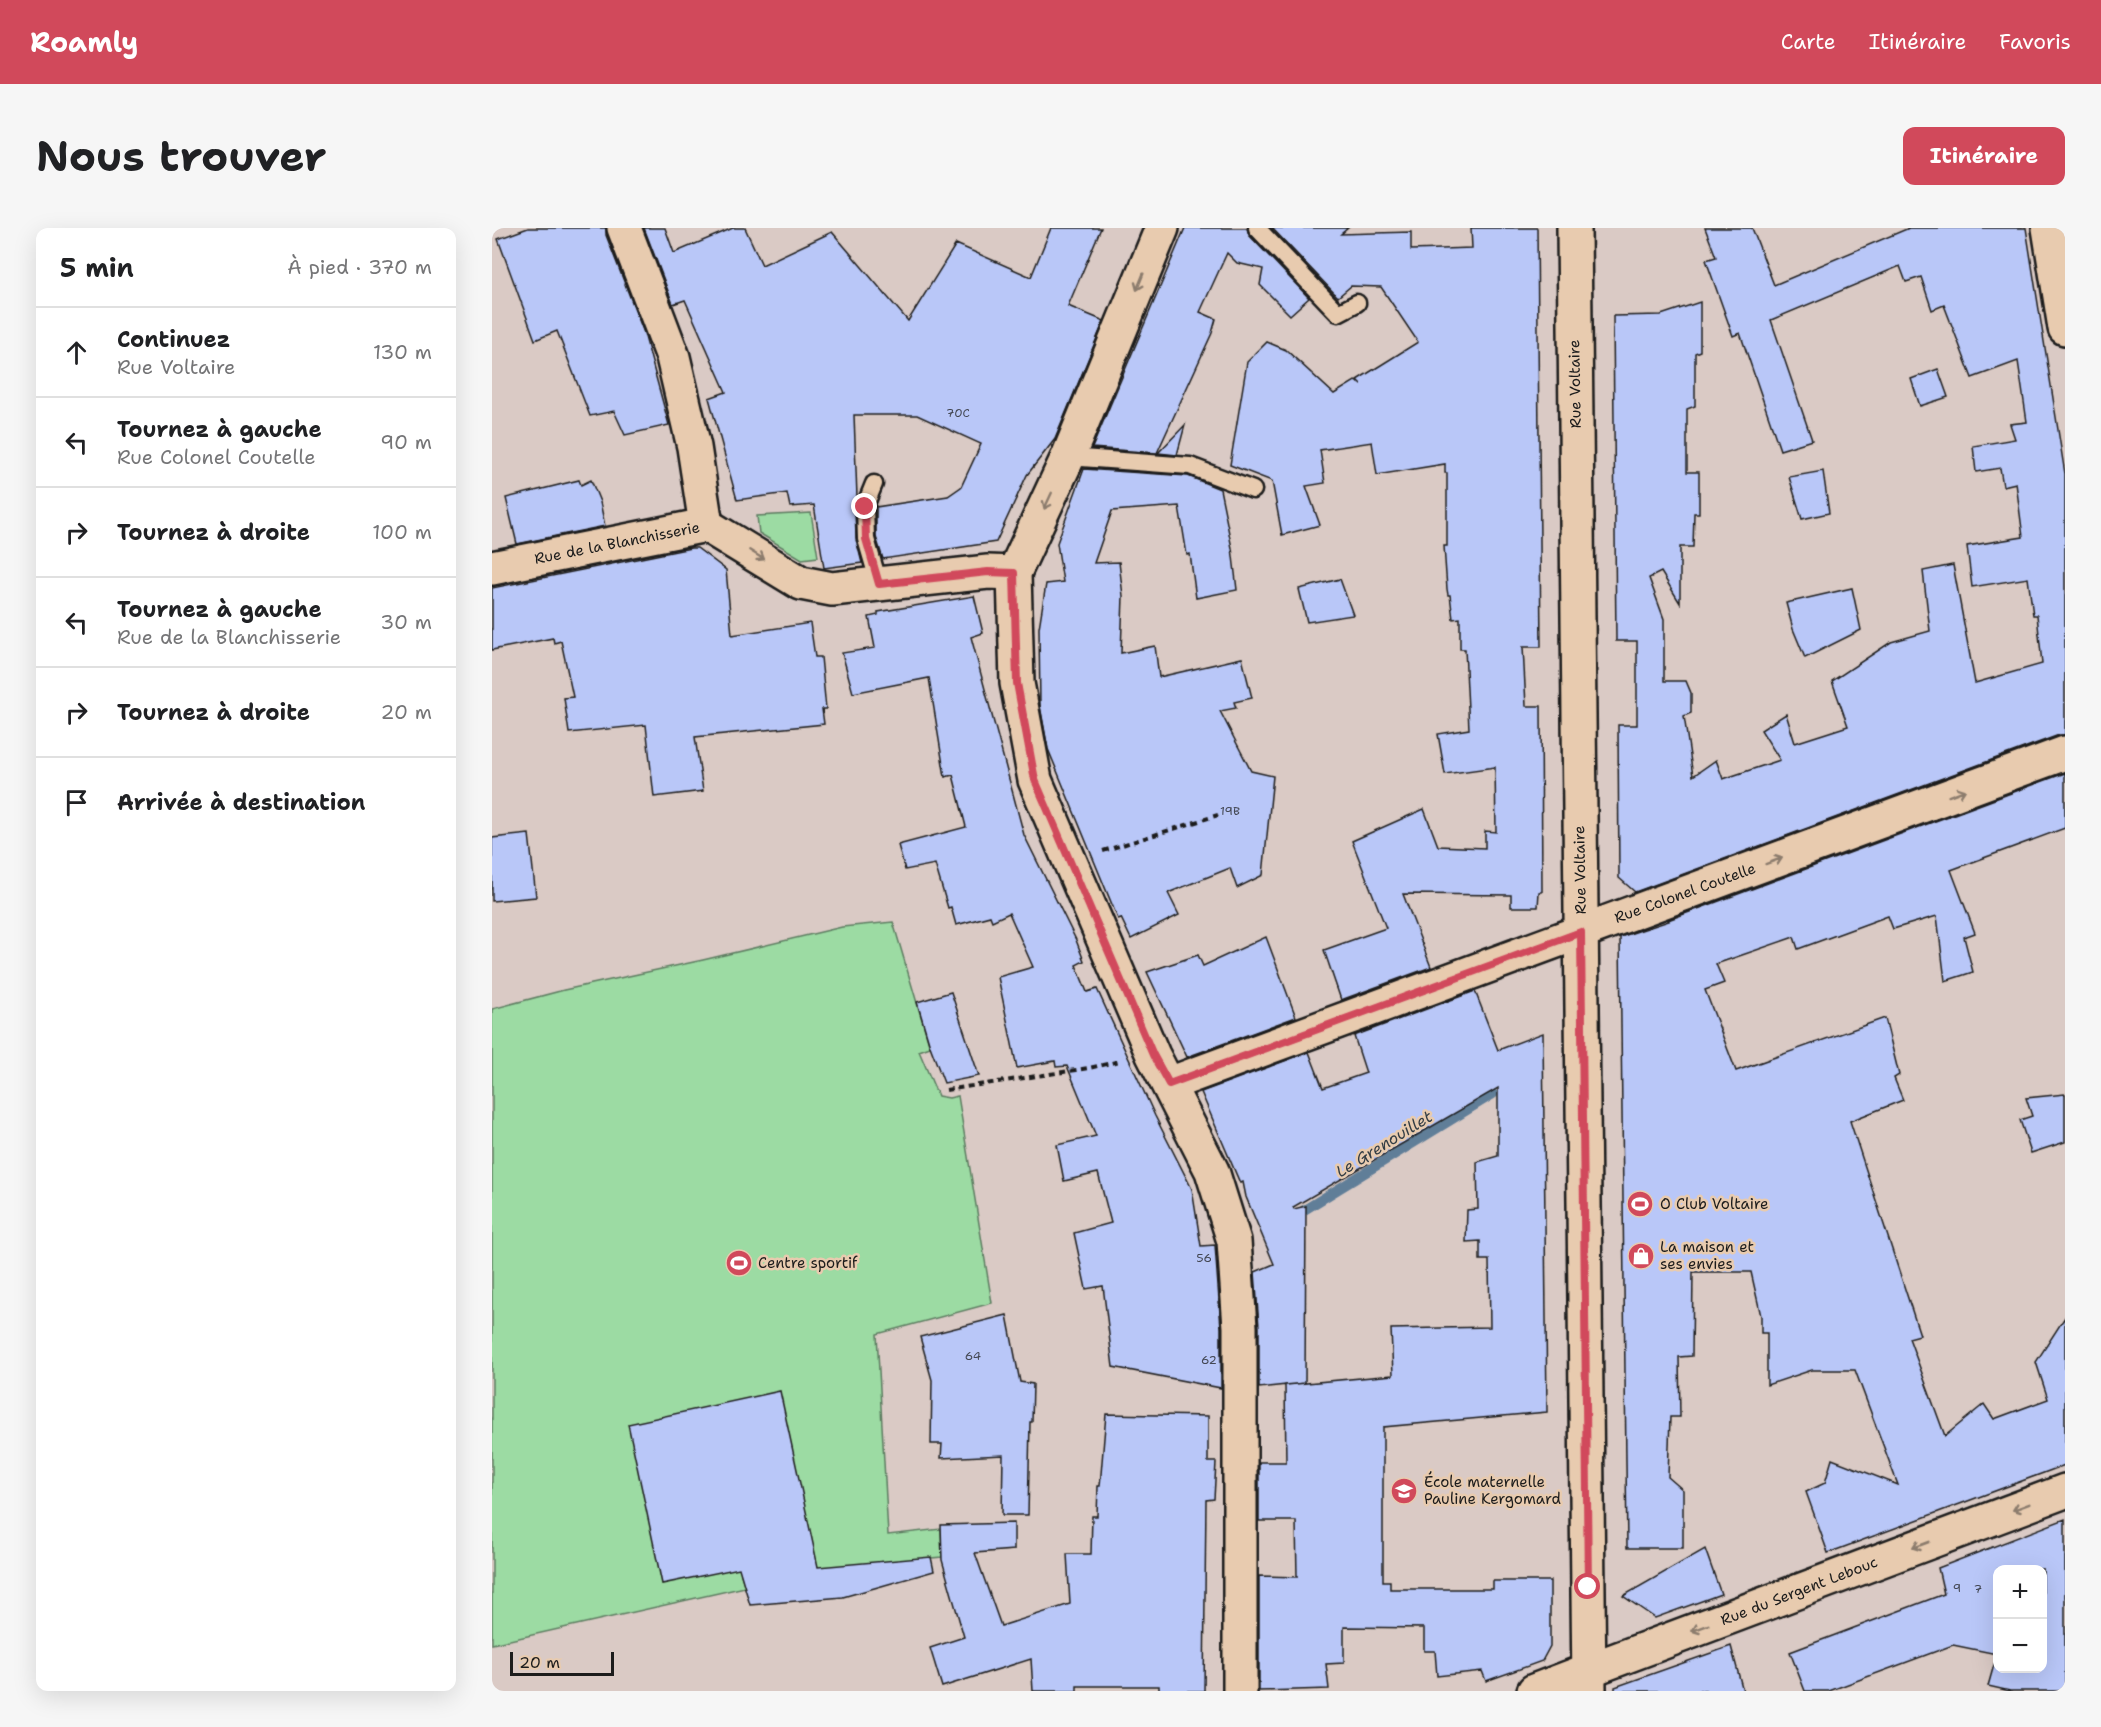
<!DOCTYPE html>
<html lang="fr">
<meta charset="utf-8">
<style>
:root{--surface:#fff;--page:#f6f6f6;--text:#202124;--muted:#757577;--line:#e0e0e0;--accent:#d1495b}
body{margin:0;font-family:"Shantell Sans",sans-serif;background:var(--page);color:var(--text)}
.controls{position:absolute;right:18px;bottom:18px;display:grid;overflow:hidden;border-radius:12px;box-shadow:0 6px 24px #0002}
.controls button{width:54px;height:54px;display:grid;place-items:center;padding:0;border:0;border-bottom:2px solid var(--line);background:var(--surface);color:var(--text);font:30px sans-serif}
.scale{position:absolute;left:18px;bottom:15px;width:104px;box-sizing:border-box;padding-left:6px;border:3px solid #1c1c1c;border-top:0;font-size:16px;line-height:21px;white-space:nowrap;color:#1c1c1c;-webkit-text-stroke:4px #e8cbaf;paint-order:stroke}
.stop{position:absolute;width:18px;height:18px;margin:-14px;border:4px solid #d1495b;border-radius:50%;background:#fff}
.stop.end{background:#d1495b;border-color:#fff;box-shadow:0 2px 6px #0008}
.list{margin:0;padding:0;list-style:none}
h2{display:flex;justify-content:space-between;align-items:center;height:78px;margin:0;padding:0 24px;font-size:26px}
h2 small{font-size:20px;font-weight:400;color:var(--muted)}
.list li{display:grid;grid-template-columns:39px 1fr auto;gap:18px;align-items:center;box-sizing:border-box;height:90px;padding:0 24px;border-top:2px solid var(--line)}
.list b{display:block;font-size:22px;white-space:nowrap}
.list p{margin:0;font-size:20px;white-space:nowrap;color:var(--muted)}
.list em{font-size:20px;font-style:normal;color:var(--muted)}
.icon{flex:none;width:33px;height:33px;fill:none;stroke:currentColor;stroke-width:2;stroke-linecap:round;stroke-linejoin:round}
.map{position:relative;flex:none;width:1573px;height:1463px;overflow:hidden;border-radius:12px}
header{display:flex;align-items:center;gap:36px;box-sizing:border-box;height:84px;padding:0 30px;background:var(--accent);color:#fff}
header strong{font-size:28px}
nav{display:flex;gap:33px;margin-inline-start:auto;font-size:21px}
.intro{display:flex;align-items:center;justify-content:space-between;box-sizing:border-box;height:144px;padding:0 36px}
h1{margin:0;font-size:42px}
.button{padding:15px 27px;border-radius:12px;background:var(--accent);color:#fff;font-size:21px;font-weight:700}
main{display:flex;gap:36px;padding:0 36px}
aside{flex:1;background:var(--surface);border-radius:12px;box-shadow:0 6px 24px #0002}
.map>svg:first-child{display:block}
.green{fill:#9cdba3;stroke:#5c7c60;stroke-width:1.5}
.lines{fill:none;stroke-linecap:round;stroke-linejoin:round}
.stream{stroke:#607e98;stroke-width:10}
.building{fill:#b9c7f8;stroke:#1c1c1c;stroke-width:1.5;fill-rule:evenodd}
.lane-casing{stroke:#1c1c1c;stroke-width:21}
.street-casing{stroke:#1c1c1c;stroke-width:38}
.secondary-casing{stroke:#1c1c1c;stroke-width:38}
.primary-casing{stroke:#1c1c1c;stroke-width:38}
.path{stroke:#1c1c1c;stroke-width:4;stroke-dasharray:6 4.5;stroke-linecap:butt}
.lane{stroke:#e8cbaf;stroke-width:16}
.street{stroke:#e8cbaf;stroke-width:33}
.secondary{stroke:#e8cbaf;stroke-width:33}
.primary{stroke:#e8cbaf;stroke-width:33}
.oneway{stroke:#8c7c6d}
.route{stroke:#d1495b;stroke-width:8}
.labels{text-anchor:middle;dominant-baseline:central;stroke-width:5;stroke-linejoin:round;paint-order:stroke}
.number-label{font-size:12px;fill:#434753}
.street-label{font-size:15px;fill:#1c1c1c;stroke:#e8cbaf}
.poi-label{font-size:15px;fill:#1c1c1c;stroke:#e8cbaf;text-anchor:start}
.water-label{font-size:16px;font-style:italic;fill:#333d45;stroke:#e8cbaf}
</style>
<header>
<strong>Roamly</strong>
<nav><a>Carte</a><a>Itinéraire</a><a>Favoris</a></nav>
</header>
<div class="intro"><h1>Nous trouver</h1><a class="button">Itinéraire</a></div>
<main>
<aside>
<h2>5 min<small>À pied · 370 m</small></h2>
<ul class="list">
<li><svg class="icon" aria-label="ahead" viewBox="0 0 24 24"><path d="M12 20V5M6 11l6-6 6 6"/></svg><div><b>Continuez</b><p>Rue Voltaire</p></div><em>130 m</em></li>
<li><svg class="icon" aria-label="left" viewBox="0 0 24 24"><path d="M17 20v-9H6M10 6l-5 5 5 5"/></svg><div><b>Tournez à gauche</b><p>Rue Colonel Coutelle</p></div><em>90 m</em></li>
<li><svg class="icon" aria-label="right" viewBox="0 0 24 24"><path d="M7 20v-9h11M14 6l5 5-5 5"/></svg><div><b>Tournez à droite</b></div><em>100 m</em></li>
<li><svg class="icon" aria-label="left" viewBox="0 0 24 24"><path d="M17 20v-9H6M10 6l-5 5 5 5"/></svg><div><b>Tournez à gauche</b><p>Rue de la Blanchisserie</p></div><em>30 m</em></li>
<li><svg class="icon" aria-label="right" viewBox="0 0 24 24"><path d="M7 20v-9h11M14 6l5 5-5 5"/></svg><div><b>Tournez à droite</b></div><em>20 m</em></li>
<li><svg class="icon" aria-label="arrive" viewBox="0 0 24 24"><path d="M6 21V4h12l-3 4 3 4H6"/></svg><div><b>Arrivée à destination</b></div></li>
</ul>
</aside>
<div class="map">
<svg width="1573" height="1463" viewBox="0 0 1573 1463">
<rect width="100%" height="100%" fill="#dacac5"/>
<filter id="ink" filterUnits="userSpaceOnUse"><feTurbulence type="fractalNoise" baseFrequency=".0167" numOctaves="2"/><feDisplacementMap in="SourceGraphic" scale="12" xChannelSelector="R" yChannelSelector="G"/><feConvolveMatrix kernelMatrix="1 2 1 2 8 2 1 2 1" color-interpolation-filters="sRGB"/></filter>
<g filter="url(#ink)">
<!-- green -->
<g class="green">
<polygon points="319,285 326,329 310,331 267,305 265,288"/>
<polygon points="401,694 438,819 427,823 446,868 457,870 466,868 500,1075 385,1106 396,1307 449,1301 450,1329 249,1347 253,1359 0,1416 0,781 72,762 211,732 350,699"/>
</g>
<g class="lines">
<!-- stream -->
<polyline class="stream" points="804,987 1001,866"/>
</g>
<!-- building -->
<g class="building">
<polygon points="36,0 114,0 114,7 152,105 177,197 133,207 122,183 98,188 65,103 43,112 6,11"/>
<polygon points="152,0 173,0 182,25 241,0 253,0 270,37 340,4 416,93 464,16 539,49 559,0 609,0 576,78 612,93 563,211 535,247 504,314 391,331 384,309 384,279 456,268 469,259 489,216 425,187 362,187 365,269 363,278 364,311 370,335 332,340 322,277 298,279 295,265 245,272 217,170 234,164 193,72 181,76"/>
<polygon points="693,0 755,0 757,7 817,70 798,87 768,57 771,41 745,35 735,25 708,84 724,91 720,105 665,225 600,220"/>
<polygon points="780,0 856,0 849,6 919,4 919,22 980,20 979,0 1045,0 1049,419 1031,419 1034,478 1049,478 1050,664 1047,664 1046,679 1019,679 1019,667 911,666 939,739 849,772 832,722 894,700 860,613 932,581 946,618 993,620 993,603 1004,604 1003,539 953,546 946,506 977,501 973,421 968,421 968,390 961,391 958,367 956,367 955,361 952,318 955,318 955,245 953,245 953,236 885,247 880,214 828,222 833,255 814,258 828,297 790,307 780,253 738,237 755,134 775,114 794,122 842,166 863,153 869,156 865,152 926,114 889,59 859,58 846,69"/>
<polygon points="1213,0 1260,0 1282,57 1417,0 1534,0 1573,246 1573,507 1567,507 1143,664 1127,650 1126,497 1145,497 1145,413 1124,413 1121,88 1169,87 1208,74 1208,123 1203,125 1203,178 1195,181 1195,244 1207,244 1207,285 1202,285 1201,319 1188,319 1188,375 1169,344 1157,350 1172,391 1172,453 1194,453 1199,465 1199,485 1192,488 1201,548 1224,532 1231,551 1288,532 1269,502 1294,486 1303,515 1356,498 1340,453 1399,414 1438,403 1431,343 1461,337 1483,455 1550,436 1545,387 1541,387 1536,350 1480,359 1475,318 1531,309 1524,255 1511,258 1508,240 1484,244 1481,218 1523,211 1518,196 1535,194 1526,133 1480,150 1452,77 1440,82 1429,49 1414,54 1408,38 1279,92 1320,212 1288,222 1248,105 1241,108 1214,32 1224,29"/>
<polygon points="1446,141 1456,169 1428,178 1419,151"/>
<polygon points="693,197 685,227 666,225"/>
<polygon points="592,241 696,248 728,261 740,320 745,362 704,370 698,326 695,327 687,278 620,283 602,335 627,334 631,368 629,425 663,418 667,449 750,430 760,470 742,474 744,480 728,483 759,543 781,548 771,647 745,660 738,640 676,665 687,687 639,711 629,690 626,691 556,521 548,478 547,400 554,356 571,354 565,315"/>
<polygon points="1331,243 1337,285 1310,291 1297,249"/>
<polygon points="87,252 89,257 99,252 108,274 113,298 25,316 14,270"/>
<polygon points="199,320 205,320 234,342 240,407 318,395 323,429 329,429 334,481 330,481 332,496 203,509 211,563 162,569 154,497 77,505 72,470 81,469 69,413 62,415 61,410 0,422 0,360"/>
<polygon points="848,351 861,387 815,394 807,361"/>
<polygon points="1360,360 1369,402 1313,430 1301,401 1294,375"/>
<polygon points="482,368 491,405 479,409 532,607 584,712 592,733 584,737 595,764 605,761 663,888 700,961 709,1018 723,1017 729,1100 729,1160 621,1139 611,1058 594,1061 582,1005 619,995 606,945 572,953 565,917 604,908 575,838 564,839 563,833 525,840 506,749 541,739 517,685 500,693 498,688 464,697 459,679 456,680 443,636 413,642 406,617 474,599 461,547 453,549 437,450 361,465 350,425 383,420 377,389 386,387 386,384"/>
<polygon points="1573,545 1573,600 1459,642 1483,705 1472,709 1481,744 1453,753 1445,688 1401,701 1396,688 1306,721 1302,709 1224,736 1232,755 1213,762 1244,843 1393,790 1407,847 1402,850 1411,872 1358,893 1428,1107 1417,1110 1453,1208 1492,1176 1502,1191 1556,1171 1544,1134 1573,1089 1573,1237 1336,1325 1314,1264 1333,1255 1340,1231 1406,1257 1363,1142 1320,1142 1275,1157 1275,1105 1269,1105 1269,1088 1259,1044 1201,1044 1200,1128 1187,1129 1188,1189 1178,1189 1176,1249 1191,1262 1191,1320 1135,1320 1128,709 1177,693 1176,692"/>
<polygon points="37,606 44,669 0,673 0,610"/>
<polygon points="774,709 804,789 695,829 655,744 706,727 711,738"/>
<polygon points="983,763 1006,822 1051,805 1055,1184 891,1199 891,1353 898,1353 898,1361 1001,1361 1001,1353 1058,1353 1058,1418 1050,1433 994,1453 990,1443 945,1448 943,1423 932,1423 932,1400 852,1399 852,1435 834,1436 837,1461 767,1463 767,1348 805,1349 804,1293 767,1293 767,1234 794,1234 793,1157 901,1147 899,1101 998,1099 997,1032 988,1032 988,1013 974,1014 975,982 986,981 985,934 1006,928 1006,860 801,979 802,981 814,978 813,1155 767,1160 767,1099 763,1044 782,1036 754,969 751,954 748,955 709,864 817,824 831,860 874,845 862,808"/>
<polygon points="459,764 487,848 452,855 438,818 425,774"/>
<polygon points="1573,866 1573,914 1539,925 1528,892 1540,888 1534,870"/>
<polygon points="515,1087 528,1154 541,1156 540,1194 538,1194 536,1287 510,1287 511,1227 449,1230 450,1216 439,1216 440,1152 428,1109"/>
<polygon points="288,1163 326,1339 439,1329 442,1343 351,1369 258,1377 247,1340 170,1356 136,1196"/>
<polygon points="614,1186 716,1188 716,1234 724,1234 722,1271 714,1272 712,1463 667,1463 667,1458 585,1458 585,1463 541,1463 539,1431 450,1459 438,1420 472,1409 450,1332 449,1297 522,1295 522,1322 483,1325 509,1398 578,1376 575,1326 599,1326 600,1288 605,1288 606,1258 608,1258"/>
<path d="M 1573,1291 L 1573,1463 L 1518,1463 L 1496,1458 L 1505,1426 L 1461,1417 L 1337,1463 L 1313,1463 L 1298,1424 L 1452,1366 L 1446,1340 ZM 1506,1341 L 1551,1341 L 1551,1440 L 1506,1440 Z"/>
<polygon points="1213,1321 1229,1366 1163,1390 1131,1368"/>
<polygon points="1239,1418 1251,1463 1123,1463 1123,1459"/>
</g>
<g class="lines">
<defs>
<g id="lane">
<polyline points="765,0 846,85 865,75"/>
<polyline points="576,229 698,238 761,262"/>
<polyline points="382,256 373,278 374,311 387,356"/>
</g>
<g id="street">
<polyline points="132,0 181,129 202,219 214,297"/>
<polyline points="670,0 576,229 522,345 525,455 543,552 661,827 720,943 742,1013 748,1099 748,1463"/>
<polyline points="0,340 214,297 309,355 340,361 496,344 522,345"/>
<polyline points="677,856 1573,525"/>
<polyline points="1042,1463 1097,1442"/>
</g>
<polyline id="secondary" points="1097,1442 1573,1263"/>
<g id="primary">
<polyline points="1082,0 1097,1463"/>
<polyline points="1557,0 1573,100"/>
</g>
</defs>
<!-- lane casing -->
<use href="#lane" class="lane-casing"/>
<!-- street casing -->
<use href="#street" class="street-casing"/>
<!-- secondary casing -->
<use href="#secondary" class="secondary-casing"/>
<!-- primary casing -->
<use href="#primary" class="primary-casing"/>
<!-- path -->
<g class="path">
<polyline points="611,623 726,587"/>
<polyline points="454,862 597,840 628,833"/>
</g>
<!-- lane -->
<use href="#lane" class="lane"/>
<!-- street -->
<use href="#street" class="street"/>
<!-- secondary -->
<use href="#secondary" class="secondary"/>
<!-- primary -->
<use href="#primary" class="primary"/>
</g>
<!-- one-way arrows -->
<defs><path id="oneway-shaft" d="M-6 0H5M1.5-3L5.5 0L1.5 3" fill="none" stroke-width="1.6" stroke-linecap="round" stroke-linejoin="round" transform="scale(1.5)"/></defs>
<g class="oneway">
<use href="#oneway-shaft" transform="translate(648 54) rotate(112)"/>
<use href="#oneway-shaft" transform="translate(556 273) rotate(115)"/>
<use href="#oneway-shaft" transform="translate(265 327) rotate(32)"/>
<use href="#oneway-shaft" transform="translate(1465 565) rotate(-20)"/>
<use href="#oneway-shaft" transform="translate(1282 633) rotate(-20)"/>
<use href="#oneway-shaft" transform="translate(1529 1279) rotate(159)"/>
<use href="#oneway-shaft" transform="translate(1429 1317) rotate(159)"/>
<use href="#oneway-shaft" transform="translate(1208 1400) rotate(159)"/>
</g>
</g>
<g class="lines" filter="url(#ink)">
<!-- route -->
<polyline class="route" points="373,279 374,311 387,356 496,344 522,345 525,455 543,552 661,827 677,856 1089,704 1096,1359"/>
</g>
<!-- icons -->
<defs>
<symbol id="stadium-disc" viewBox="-11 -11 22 22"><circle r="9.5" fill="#d1495b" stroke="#e8cbaf"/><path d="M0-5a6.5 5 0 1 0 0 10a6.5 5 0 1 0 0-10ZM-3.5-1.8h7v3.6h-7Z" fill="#fff"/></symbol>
<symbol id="shop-disc" viewBox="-11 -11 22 22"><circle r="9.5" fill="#d1495b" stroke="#e8cbaf"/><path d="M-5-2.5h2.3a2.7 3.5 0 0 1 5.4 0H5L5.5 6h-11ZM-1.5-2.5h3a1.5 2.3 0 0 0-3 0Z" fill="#fff"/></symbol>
<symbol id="school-disc" viewBox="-11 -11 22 22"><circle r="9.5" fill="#d1495b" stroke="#e8cbaf"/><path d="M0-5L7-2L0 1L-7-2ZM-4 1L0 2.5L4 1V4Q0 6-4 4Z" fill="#fff"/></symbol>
</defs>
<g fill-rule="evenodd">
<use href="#stadium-disc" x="1133" y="961" width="30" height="30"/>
<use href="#shop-disc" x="1134" y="1013" width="30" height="30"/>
<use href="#stadium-disc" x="232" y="1020" width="30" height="30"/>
<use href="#school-disc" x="897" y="1248" width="30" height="30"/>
</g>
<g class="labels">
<!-- number labels -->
<g class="number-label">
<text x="466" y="185">70C</text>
<text x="738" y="583">19B</text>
<text x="712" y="1030">56</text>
<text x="481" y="1128">64</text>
<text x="717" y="1132">62</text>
<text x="1465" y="1360">9</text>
<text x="1486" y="1361">7</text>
</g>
<!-- street labels -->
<g class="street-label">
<text transform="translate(1083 156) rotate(-91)">Rue Voltaire</text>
<text transform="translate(125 315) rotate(-11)">Rue de la Blanchisserie</text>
<text transform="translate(1088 642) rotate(-91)">Rue Voltaire</text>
<text transform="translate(1193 665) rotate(-20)">Rue Colonel Coutelle</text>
<text transform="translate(1307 1363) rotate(-21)">Rue du Sergent Lebouc</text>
</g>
<!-- poi labels -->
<g class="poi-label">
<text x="1168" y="976">O Club Voltaire</text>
<text x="1168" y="1019">La maison et<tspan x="1168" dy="17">ses envies</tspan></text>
<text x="266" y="1035">Centre sportif</text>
<text x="932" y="1254">École maternelle<tspan x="932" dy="17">Pauline Kergomard</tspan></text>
</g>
<!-- water labels -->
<g class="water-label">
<text transform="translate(892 916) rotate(-32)">Le Grenouillet</text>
</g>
</g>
</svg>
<div class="controls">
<button>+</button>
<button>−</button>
</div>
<div class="scale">20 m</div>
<div class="stop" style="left:1096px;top:1359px"></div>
<div class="stop end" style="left:373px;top:279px"></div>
</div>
</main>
